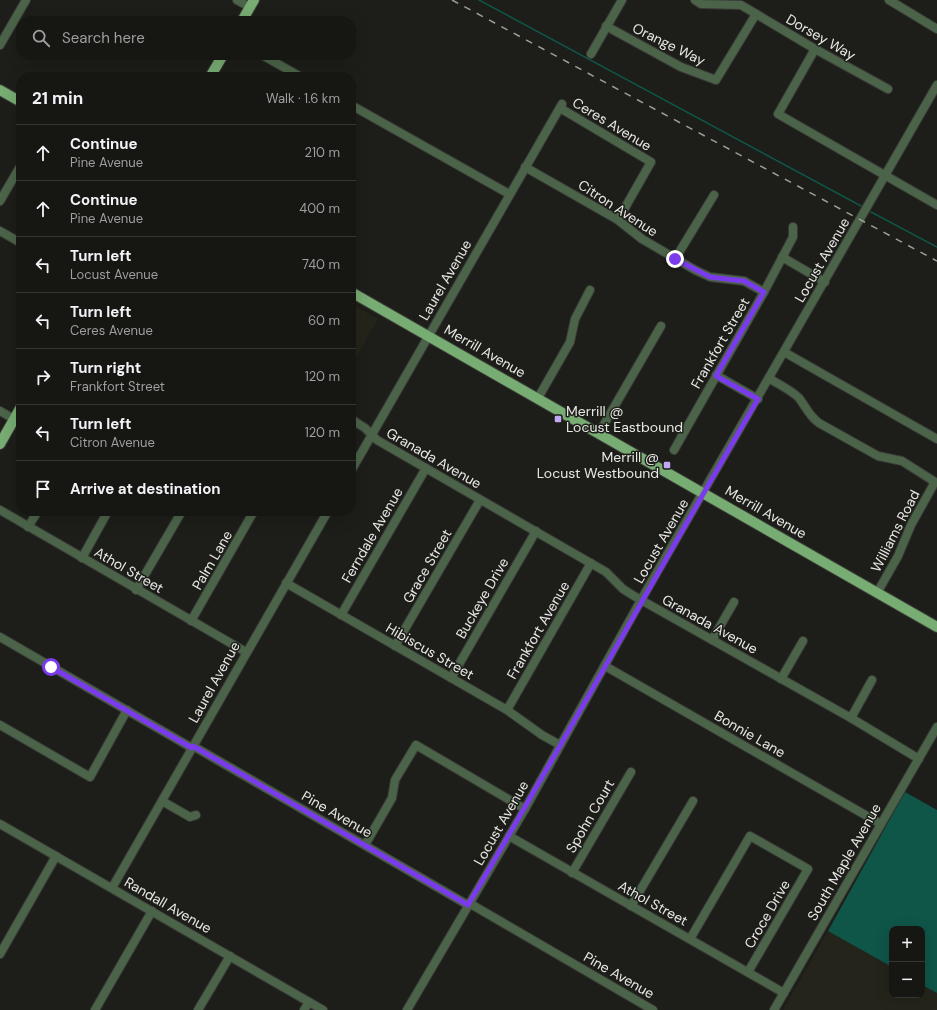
<!DOCTYPE html>
<meta charset="utf-8">
<style>
:root{--surface:#161613;--page:#232321;--text:#f1f3f6;--muted:#9e9fa0;--line:#353533}
body{margin:0;font-family:"DM Sans",sans-serif;background:var(--page);color:var(--text)}
.controls{position:absolute;right:12px;bottom:12px;display:grid;overflow:hidden;border-radius:8px;box-shadow:0 4px 16px #0002}
.controls button{width:36px;height:36px;display:grid;place-items:center;padding:0;border:0;border-bottom:1px solid var(--line);background:var(--surface);color:var(--text);font:20px sans-serif}
.stop{position:absolute;width:12px;height:12px;margin:-9px;border:3px solid #7c3aed;border-radius:50%;background:#fff}
.stop.end{background:#7c3aed;border-color:#fff;box-shadow:0 1px 4px #0008}
.list{margin:0;padding:0;list-style:none}
h2{display:flex;justify-content:space-between;align-items:center;height:52px;margin:0;padding:0 16px;font-size:17px}
h2 small{font-size:13px;font-weight:400;color:var(--muted)}
.list li{display:grid;grid-template-columns:26px 1fr auto;gap:12px;align-items:center;box-sizing:border-box;height:56px;padding:0 16px;border-top:1px solid var(--line)}
.list b{display:block;font-size:15px;white-space:nowrap}
.list p{margin:0;font-size:13px;white-space:nowrap;color:var(--muted)}
.list em{font-size:13px;font-style:normal;color:var(--muted)}
.icon{flex:none;width:22px;height:22px;fill:none;stroke:currentColor;stroke-width:2;stroke-linecap:round;stroke-linejoin:round}
.map{position:relative;flex:none;width:937px;height:1010px;overflow:hidden}
.search{position:absolute;background:var(--surface);box-shadow:0 4px 16px #0002;left:16px;top:16px;width:340px;height:44px;display:flex;align-items:center;gap:10px;box-sizing:border-box;padding:0 14px;border-radius:16px;color:var(--muted);font-size:15px}
.panel{position:absolute;background:var(--surface);box-shadow:0 4px 16px #0002;left:16px;top:72px;width:340px;height:444px;border-radius:16px}
.map>svg:first-child{display:block}
.built{fill:#24241a}
.water{fill:#0f5548}
.lines{fill:none;stroke-linecap:round;stroke-linejoin:round}
.stream{stroke:#0f5548;stroke-width:1.5}
.minor-casing{stroke:#393936;stroke-width:10}
.major-casing{stroke:#393936;stroke-width:12}
.minor{stroke:#4b6449;stroke-width:8}
.major{stroke:#77ac73;stroke-width:10}
.rail{stroke:#9d9d9a;stroke-width:1.5;stroke-dasharray:7 7;stroke-linecap:butt}
.route{stroke:#7c3aed;stroke-width:5}
.poi-dot{fill:#c0a8f4;stroke:#1d1d19;stroke-width:1.5}
.labels{text-anchor:middle;dominant-baseline:central;stroke-width:3;stroke-linejoin:round;paint-order:stroke}
.street-label{font-size:14px;fill:#e8e8e5;stroke:#1d1d19}
.poi-label{font-size:14px;fill:#e8e8e5;stroke:#1d1d19;text-anchor:start}
</style>
<div class="map">
<svg width="937" height="1010" viewBox="0 0 937 1010">
<rect width="100%" height="100%" fill="#1d1d19"/>
<!-- built -->
<g class="built">
<polygon points="351,303 378,319 351,366"/>
<polygon points="828,931 892,967 892,995 922,995 922,985 937,993 937,1010 783,1010"/>
</g>
<!-- water -->
<polygon class="water" points="905,792 937,810 937,993 922,985 922,929 892,929 892,967 828,931"/>
<g class="lines">
<!-- stream -->
<g class="stream">
<polyline points="479,0 863,207"/>
<polyline points="871,212 937,247"/>
</g>
<defs>
<g id="minor">
<polyline points="237,0 250,7"/>
<polyline points="695,0 701,4 741,5 815,49 888,89"/>
<polyline points="889,0 937,29"/>
<polyline points="606,26 681,67 716,80 756,14"/>
<polyline points="0,45 26,0"/>
<polyline points="815,49 778,114 937,205"/>
<polyline points="591,54 622,0"/>
<polyline points="262,55 301,77"/>
<polyline points="351,105 509,194"/>
<polyline points="560,108 651,162 618,220"/>
<polyline points="525,167 618,220 642,239 695,270 710,277 744,281 764,292"/>
<polyline points="0,201 21,165"/>
<polyline points="0,231 21,243"/>
<polyline points="782,257 825,282"/>
<polyline points="675,259 714,195"/>
<polyline points="784,352 937,439"/>
<polyline points="716,375 758,399"/>
<path d="M 770,379 C 780,385 791,390 799,398 C 806,407 809,416 819,423 L 878,456 L 902,461 L 935,482 L 911,525 L 898,556 L 877,593"/>
<polyline points="538,398 570,342 575,319 590,290"/>
<polyline points="0,411 14,419"/>
<polyline points="351,419 365,428 377,440 606,572 623,589 634,596 851,718 919,759"/>
<polyline points="599,433 661,326"/>
<polyline points="674,450 764,292 793,237 793,227"/>
<polyline points="351,471 562,104"/>
<polyline points="0,510 246,652"/>
<polyline points="28,527 38,511"/>
<polyline points="82,558 108,511"/>
<polyline points="286,583 507,710 542,735 560,745"/>
<polyline points="136,590 182,511"/>
<polyline points="341,615 426,468"/>
<polyline points="191,621 254,511"/>
<polyline points="0,637 192,748"/>
<polyline points="712,640 734,602"/>
<polyline points="395,646 480,500"/>
<polyline points="605,666 881,824"/>
<polyline points="451,678 536,531"/>
<polyline points="781,679 803,641"/>
<polyline points="507,710 591,563"/>
<polyline points="851,718 872,680"/>
<polyline points="0,725 90,777 127,710"/>
<polyline points="193,746 468,905"/>
<polyline points="162,801 190,817 196,815"/>
<polyline points="0,824 323,1010"/>
<polyline points="509,836 784,993"/>
<polyline points="365,845 392,798 395,780 416,745 525,809"/>
<polyline points="572,873 631,772"/>
<polyline points="112,888 328,511"/>
<polyline points="469,903 653,1010"/>
<polyline points="631,906 693,801"/>
<polyline points="690,939 750,836 808,869 748,972"/>
<polyline points="0,954 56,856"/>
<polyline points="95,1010 152,911"/>
<polyline points="198,1010 230,956"/>
<polyline points="304,1010 309,1002"/>
<polyline points="407,1010 525,809 641,600 937,85"/>
<polyline points="774,1010 937,727"/>
</g>
<g id="major">
<polyline points="242,21 254,0"/>
<polyline points="210,77 223,55"/>
<polyline points="0,90 21,102"/>
<polyline points="351,292 937,627"/>
<polyline points="0,444 21,407"/>
</g>
</defs>
<!-- minor casing -->
<use href="#minor" class="minor-casing"/>
<!-- major casing -->
<use href="#major" class="major-casing"/>
<!-- minor -->
<use href="#minor" class="minor"/>
<!-- major -->
<use href="#major" class="major"/>
<!-- rail -->
<polyline class="rail" points="452,0 937,261"/>
</g>
<g class="lines">
<!-- route -->
<path class="route" d="M 51,667 L 192,748 L 193,746 L 468,905 C 567,737 660,567 758,399 L 716,376 L 764,292 L 744,281 L 710,277 L 675,259"/>
</g>
<!-- markers -->
<g class="poi-dot">
<rect x="554" y="415" width="8" height="8" rx="2"/>
<rect x="663" y="461" width="8" height="8" rx="2"/>
</g>
<g class="labels">
<!-- street labels -->
<g class="street-label">
<text transform="translate(821 37) rotate(30)">Dorsey Way</text>
<text transform="translate(669 44) rotate(26)">Orange Way</text>
<text transform="translate(612 124) rotate(31)">Ceres Avenue</text>
<text transform="translate(618 208) rotate(33)">Citron Avenue</text>
<text transform="translate(822 260) rotate(-60)">Locust Avenue</text>
<text transform="translate(445 280) rotate(-60)">Laurel Avenue</text>
<text transform="translate(720 343) rotate(-60)">Frankfort Street</text>
<text transform="translate(485 351) rotate(30)">Merrill Avenue</text>
<text transform="translate(434 458) rotate(30)">Granada Avenue</text>
<text transform="translate(766 512) rotate(30)">Merrill Avenue</text>
<text transform="translate(895 531) rotate(-63)">Williams Road</text>
<text transform="translate(372 535) rotate(-60)">Ferndale Avenue</text>
<text transform="translate(661 541) rotate(-60)">Locust Avenue</text>
<text transform="translate(212 560) rotate(-60)">Palm Lane</text>
<text transform="translate(427 566) rotate(-60)">Grace Street</text>
<text transform="translate(129 570) rotate(30)">Athol Street</text>
<text transform="translate(482 598) rotate(-60)">Buckeye Drive</text>
<text transform="translate(710 624) rotate(29)">Granada Avenue</text>
<text transform="translate(538 630) rotate(-60)">Frankfort Avenue</text>
<text transform="translate(430 651) rotate(30)">Hibiscus Street</text>
<text transform="translate(214 682) rotate(-61)">Laurel Avenue</text>
<text transform="translate(750 734) rotate(30)">Bonnie Lane</text>
<text transform="translate(337 814) rotate(30)">Pine Avenue</text>
<text transform="translate(590 816) rotate(-60)">Spohn Court</text>
<text transform="translate(501 823) rotate(-60)">Locust Avenue</text>
<text transform="translate(844 862) rotate(-60)">South Maple Avenue</text>
<text transform="translate(653 903) rotate(29)">Athol Street</text>
<text transform="translate(168 905) rotate(30)">Randall Avenue</text>
<text transform="translate(767 914) rotate(-60)">Croce Drive</text>
<text transform="translate(619 975) rotate(30)">Pine Avenue</text>
</g>
<!-- poi labels -->
<g class="poi-label">
<text x="566" y="411">Merrill @<tspan x="566" dy="16">Locust Eastbound</tspan></text>
<text x="659" y="457" text-anchor="end">Merrill @<tspan x="659" dy="16">Locust Westbound</tspan></text>
</g>
</g>
</svg>
<div class="controls">
<button>+</button>
<button>−</button>
</div>
<div class="stop" style="left:51px;top:667px"></div>
<div class="stop end" style="left:675px;top:259px"></div>
<div class="search"><svg class="icon" aria-label="search" viewBox="0 0 24 24"><circle cx="10" cy="10" r="6"/><path d="M15 15l6 6"/></svg>Search here</div>
<section class="panel">
<h2>21 min<small>Walk · 1.6 km</small></h2>
<ul class="list">
<li><svg class="icon" aria-label="ahead" viewBox="0 0 24 24"><path d="M12 20V5M6 11l6-6 6 6"/></svg><div><b>Continue</b><p>Pine Avenue</p></div><em>210 m</em></li>
<li><svg class="icon" aria-label="ahead" viewBox="0 0 24 24"><path d="M12 20V5M6 11l6-6 6 6"/></svg><div><b>Continue</b><p>Pine Avenue</p></div><em>400 m</em></li>
<li><svg class="icon" aria-label="left" viewBox="0 0 24 24"><path d="M17 20v-9H6M10 6l-5 5 5 5"/></svg><div><b>Turn left</b><p>Locust Avenue</p></div><em>740 m</em></li>
<li><svg class="icon" aria-label="left" viewBox="0 0 24 24"><path d="M17 20v-9H6M10 6l-5 5 5 5"/></svg><div><b>Turn left</b><p>Ceres Avenue</p></div><em>60 m</em></li>
<li><svg class="icon" aria-label="right" viewBox="0 0 24 24"><path d="M7 20v-9h11M14 6l5 5-5 5"/></svg><div><b>Turn right</b><p>Frankfort Street</p></div><em>120 m</em></li>
<li><svg class="icon" aria-label="left" viewBox="0 0 24 24"><path d="M17 20v-9H6M10 6l-5 5 5 5"/></svg><div><b>Turn left</b><p>Citron Avenue</p></div><em>120 m</em></li>
<li><svg class="icon" aria-label="arrive" viewBox="0 0 24 24"><path d="M6 21V4h12l-3 4 3 4H6"/></svg><div><b>Arrive at destination</b></div></li>
</ul>
</section>
</div>
